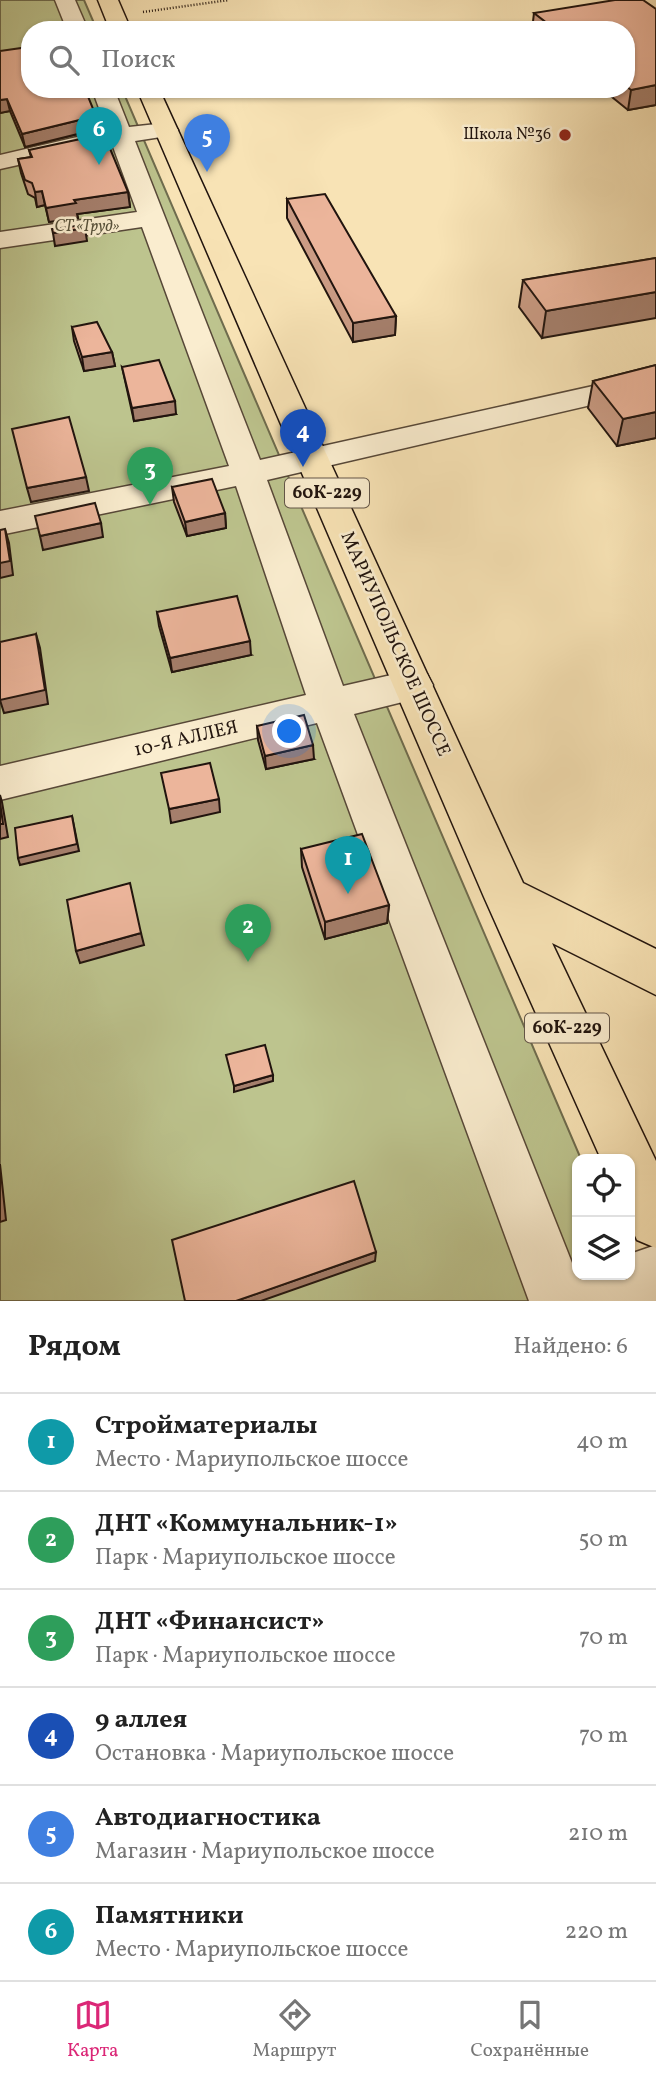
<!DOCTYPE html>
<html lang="ru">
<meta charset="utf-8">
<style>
:root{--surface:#fff;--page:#f6f6f6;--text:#222;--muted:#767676;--line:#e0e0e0;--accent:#db2777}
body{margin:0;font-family:Vollkorn,serif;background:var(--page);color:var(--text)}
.controls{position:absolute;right:21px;bottom:21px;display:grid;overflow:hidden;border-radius:14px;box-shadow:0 2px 5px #0004}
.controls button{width:63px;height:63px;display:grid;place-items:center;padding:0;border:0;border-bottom:2px solid var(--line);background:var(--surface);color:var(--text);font:35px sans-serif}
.you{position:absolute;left:290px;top:732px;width:24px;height:24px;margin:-18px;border:5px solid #fff;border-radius:50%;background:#1a73e8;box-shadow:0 0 0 10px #1a73e833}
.badge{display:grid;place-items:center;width:46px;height:46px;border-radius:50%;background:var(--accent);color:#fff;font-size:23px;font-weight:700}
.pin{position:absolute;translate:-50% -58px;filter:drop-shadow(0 2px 4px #0008)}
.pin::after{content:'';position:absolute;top:37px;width:24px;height:21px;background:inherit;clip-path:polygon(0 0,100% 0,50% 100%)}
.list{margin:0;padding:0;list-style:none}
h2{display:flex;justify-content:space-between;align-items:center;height:91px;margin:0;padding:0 28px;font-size:30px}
h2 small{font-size:23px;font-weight:400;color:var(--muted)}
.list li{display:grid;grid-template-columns:46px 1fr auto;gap:21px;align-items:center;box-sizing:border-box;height:98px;padding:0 28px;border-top:2px solid var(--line)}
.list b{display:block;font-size:26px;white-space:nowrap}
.list p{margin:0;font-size:23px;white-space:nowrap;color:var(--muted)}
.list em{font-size:23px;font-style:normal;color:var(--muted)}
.icon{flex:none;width:38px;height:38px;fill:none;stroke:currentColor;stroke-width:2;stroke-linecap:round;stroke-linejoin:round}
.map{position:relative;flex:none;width:656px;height:1301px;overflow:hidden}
.search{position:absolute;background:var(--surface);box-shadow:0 2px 5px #0004;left:21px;right:21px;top:21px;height:77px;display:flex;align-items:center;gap:18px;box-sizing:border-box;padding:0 24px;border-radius:28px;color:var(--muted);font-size:26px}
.sheet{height:679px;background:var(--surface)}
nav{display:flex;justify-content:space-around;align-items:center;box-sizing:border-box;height:98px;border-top:2px solid var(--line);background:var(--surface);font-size:19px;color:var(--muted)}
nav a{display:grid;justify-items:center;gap:4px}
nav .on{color:var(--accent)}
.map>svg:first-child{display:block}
.green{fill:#bdc48e;stroke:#6f6c4e;stroke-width:2}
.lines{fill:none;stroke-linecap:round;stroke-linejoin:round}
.minor-casing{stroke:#574838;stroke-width:3}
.major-casing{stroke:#21140e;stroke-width:3}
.path{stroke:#21140e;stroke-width:2.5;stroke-dasharray:1 2;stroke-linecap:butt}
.minor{fill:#faedcf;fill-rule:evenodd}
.major{fill:#f8e3b5;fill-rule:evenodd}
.wall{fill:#cb9c85;stroke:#21140e;stroke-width:2}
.shaded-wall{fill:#a57f6c;stroke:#21140e;stroke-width:2}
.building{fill:#ecb59b;stroke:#21140e;stroke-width:2}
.poi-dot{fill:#8f2418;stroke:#faedcf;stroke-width:2.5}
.labels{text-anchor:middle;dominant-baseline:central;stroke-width:5;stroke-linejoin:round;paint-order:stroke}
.far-poi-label{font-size:16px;fill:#21140e;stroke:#faedcf;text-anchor:end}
.far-park-label{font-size:16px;font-style:italic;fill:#58523b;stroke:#faedcf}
.shield{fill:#faedcf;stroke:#625548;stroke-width:2}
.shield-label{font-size:18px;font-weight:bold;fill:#21140e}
.street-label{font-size:19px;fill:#21140e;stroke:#faedcf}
</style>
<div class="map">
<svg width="656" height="1301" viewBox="0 0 656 1301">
<rect width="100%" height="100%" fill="#f8e3b5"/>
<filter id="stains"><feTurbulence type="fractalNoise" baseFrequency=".00286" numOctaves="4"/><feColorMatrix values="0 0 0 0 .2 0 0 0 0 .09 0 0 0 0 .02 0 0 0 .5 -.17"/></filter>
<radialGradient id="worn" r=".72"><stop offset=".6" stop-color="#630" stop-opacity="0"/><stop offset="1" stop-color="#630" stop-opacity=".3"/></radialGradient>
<!-- green -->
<polygon class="green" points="0,0 84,0 97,30 30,30 30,89 122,89 581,1159 577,1159 577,1275 630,1275 630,1272 642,1301 0,1301"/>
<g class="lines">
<defs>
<g id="minor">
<polygon points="55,0 75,0 88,30 67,30"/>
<polygon points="92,89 114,89 129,127 166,123 174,125 178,130 174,135 135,141 260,460 656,372 656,390 267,480 343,686 413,670 427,674 433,685 427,696 354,714 576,1273 630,1275 630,1254 656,1245 656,1301 529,1301 317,723 0,800 0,766 306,695 236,486 0,535 0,511 229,466 142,227 0,248 0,232 137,212 112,144 0,169 0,155 107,130"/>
</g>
<g id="major">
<polygon points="98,0 118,0 131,30 110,30"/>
<polygon points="137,89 159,89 523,883 656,949 656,995 552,943 656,1161 656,1248 637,1240 630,1225 630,1159 601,1159 484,897"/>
</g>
</defs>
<!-- minor casing -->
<use href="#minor" class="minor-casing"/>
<!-- major casing -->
<use href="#major" class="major-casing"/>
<!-- path -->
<polyline class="path" points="143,12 229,0"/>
<!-- minor -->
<use href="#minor" class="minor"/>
<!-- major -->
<use href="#major" class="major"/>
</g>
<!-- wall -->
<g class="wall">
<polygon points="656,9 656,105 628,110 602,89 626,89 626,30 532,30 534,13"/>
<polygon points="0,51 98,129 25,147 10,111 0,113"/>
<polygon points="29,150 128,192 130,207 77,214 78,218 49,222 45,205 37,207 35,198 28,194 21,173 18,159 31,157"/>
<polygon points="287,199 396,316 395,335 353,342 287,218"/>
<polygon points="656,258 542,338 519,307 523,280"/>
<polygon points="72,327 112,352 115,366 84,371 74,341"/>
<polygon points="656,365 656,438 617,446 588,408 593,381"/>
<polygon points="122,367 176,414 134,421"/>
<polygon points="172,487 225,513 226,528 187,536 174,502"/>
<polygon points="157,612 251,655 172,672 159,626"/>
<polygon points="257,726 314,759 266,769 258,740"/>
<polygon points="301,849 389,905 387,923 325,939 302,867"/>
</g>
<!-- shaded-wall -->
<g class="shaded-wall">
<polygon points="656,85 656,105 628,110 631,90"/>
<polygon points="7,99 10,111 0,113 0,100"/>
<polygon points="96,116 98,129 25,147 22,134"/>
<polygon points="42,191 45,205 37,207 35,192"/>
<polygon points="128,192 130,207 77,214 78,218 49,222 46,208 74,200"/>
<polygon points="85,228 87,241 55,246 53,233"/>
<polygon points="656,292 656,318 542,338 546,311"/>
<polygon points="396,316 395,335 353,342 353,323"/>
<polygon points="112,352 115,366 84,371 82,357"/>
<polygon points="175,401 176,414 134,421 132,408"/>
<polygon points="656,412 656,438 617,446 623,419"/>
<polygon points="86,477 89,491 31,502 27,488"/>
<polygon points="225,513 226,528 187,536 185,522"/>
<polygon points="101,523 103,537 43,550 40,536"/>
<polygon points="5,529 9,543 13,575 0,578 0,563"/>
<polygon points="36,634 40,648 48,704 4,713 0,700"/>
<polygon points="250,641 251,655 172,672 170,658"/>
<polygon points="313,745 314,759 266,769 265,756"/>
<polygon points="0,795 2,802 8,837 0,839"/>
<polygon points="219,799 220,812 171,823 169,809"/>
<polygon points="72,816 79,851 20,865 18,858"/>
<polygon points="389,905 387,923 325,939 325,922"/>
<polygon points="141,933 144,945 80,963 76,951"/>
<polygon points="273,1075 273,1081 234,1092 234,1086"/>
<polygon points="0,1164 6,1220 0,1222"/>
<polygon points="376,1252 375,1261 261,1301 236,1301"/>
</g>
<!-- building -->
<g class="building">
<polygon points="615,0 643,0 656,9 656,85 631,90 626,86 626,30 556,30 534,13"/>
<polygon points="30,43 30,89 85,89 96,116 22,134 7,99 0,100 0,51 28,47"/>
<polygon points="104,134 128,192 74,200 76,203 46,208 42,191 35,192 32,183 25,180 18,159 32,157 29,150"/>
<polygon points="325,194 396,316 353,323 287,199"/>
<polygon points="84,225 85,228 53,233 52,229"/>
<polygon points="656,258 656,292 546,311 523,280"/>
<polygon points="97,322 112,352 82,357 72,327"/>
<polygon points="159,360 175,401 132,408 122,367"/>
<polygon points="656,365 656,412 623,419 593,381"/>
<polygon points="69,417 86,477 27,488 12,429"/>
<polygon points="212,479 225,513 185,522 172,487"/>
<polygon points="95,503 101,523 40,536 35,516"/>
<polygon points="5,529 10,561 0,563 0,530"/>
<polygon points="237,596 250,641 170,658 157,612"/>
<polygon points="36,634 45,690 0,700 0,642"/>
<polygon points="304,715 313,745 265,756 257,726"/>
<polygon points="210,763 219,799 169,809 161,773"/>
<polygon points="0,802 3,824 0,824"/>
<polygon points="72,816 77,844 18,858 15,828"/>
<polygon points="362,834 389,905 325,922 301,849"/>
<polygon points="130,883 141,933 76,951 67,900"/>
<polygon points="265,1045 273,1075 234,1086 226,1055"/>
<polygon points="354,1181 376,1252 236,1301 185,1301 172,1240"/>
</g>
<!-- markers -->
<circle class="poi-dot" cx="565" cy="135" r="7"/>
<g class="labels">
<!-- far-poi labels -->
<g class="far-poi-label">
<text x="551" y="135">Школа №36</text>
</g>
<!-- far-park labels -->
<g class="far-park-label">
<text x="87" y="227">СТ «Труд»</text>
</g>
<!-- shield labels -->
<g class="shield">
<rect x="285" y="478.5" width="84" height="29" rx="5"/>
<rect x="525" y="1013.5" width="84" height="29" rx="5"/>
</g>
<g class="shield-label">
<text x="327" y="493">60К-229</text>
<text x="567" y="1028">60К-229</text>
</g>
<!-- street labels -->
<g class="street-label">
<text transform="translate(395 644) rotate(66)">МАРИУПОЛЬСКОЕ ШОССЕ</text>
<text transform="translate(186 739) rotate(-13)">10-Я АЛЛЕЯ</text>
</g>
</g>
<rect width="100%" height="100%" filter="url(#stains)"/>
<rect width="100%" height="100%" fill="url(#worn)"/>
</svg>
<div class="controls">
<button><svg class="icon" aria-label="locate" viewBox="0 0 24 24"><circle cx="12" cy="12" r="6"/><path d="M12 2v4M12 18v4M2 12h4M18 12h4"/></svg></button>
<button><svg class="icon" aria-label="layers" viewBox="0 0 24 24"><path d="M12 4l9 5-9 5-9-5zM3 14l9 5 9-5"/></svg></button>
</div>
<div class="you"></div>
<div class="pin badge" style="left:348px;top:894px;background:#0f9aa8">1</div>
<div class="pin badge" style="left:248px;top:962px;background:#2e9e5b">2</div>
<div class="pin badge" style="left:150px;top:505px;background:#2e9e5b">3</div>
<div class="pin badge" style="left:303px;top:467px;background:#1a4fb4">4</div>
<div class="pin badge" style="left:207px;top:172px;background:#3f7fe0">5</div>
<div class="pin badge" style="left:99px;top:165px;background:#0f9aa8">6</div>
<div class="search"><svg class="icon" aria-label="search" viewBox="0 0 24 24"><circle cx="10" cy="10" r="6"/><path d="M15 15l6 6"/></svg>Поиск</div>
</div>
<section class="sheet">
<h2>Рядом<small>Найдено: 6</small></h2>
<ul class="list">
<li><span class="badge" style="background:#0f9aa8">1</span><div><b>Стройматериалы</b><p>Место · Мариупольское шоссе</p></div><em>40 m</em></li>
<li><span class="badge" style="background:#2e9e5b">2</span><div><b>ДНТ «Коммунальник-1»</b><p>Парк · Мариупольское шоссе</p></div><em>50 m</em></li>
<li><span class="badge" style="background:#2e9e5b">3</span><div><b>ДНТ «Финансист»</b><p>Парк · Мариупольское шоссе</p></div><em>70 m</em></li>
<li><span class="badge" style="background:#1a4fb4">4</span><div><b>9 аллея</b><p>Остановка · Мариупольское шоссе</p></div><em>70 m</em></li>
<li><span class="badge" style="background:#3f7fe0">5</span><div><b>Автодиагностика</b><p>Магазин · Мариупольское шоссе</p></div><em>210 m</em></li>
<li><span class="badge" style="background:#0f9aa8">6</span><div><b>Памятники</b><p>Место · Мариупольское шоссе</p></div><em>220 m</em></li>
</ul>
</section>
<nav>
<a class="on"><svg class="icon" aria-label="map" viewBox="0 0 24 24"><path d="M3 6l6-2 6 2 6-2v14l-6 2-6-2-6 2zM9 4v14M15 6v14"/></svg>Карта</a>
<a><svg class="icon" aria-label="directions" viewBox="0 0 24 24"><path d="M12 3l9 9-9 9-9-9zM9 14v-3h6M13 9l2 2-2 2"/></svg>Маршрут</a>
<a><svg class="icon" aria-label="saved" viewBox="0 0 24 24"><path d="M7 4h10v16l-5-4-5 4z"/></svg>Сохранённые</a>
</nav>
